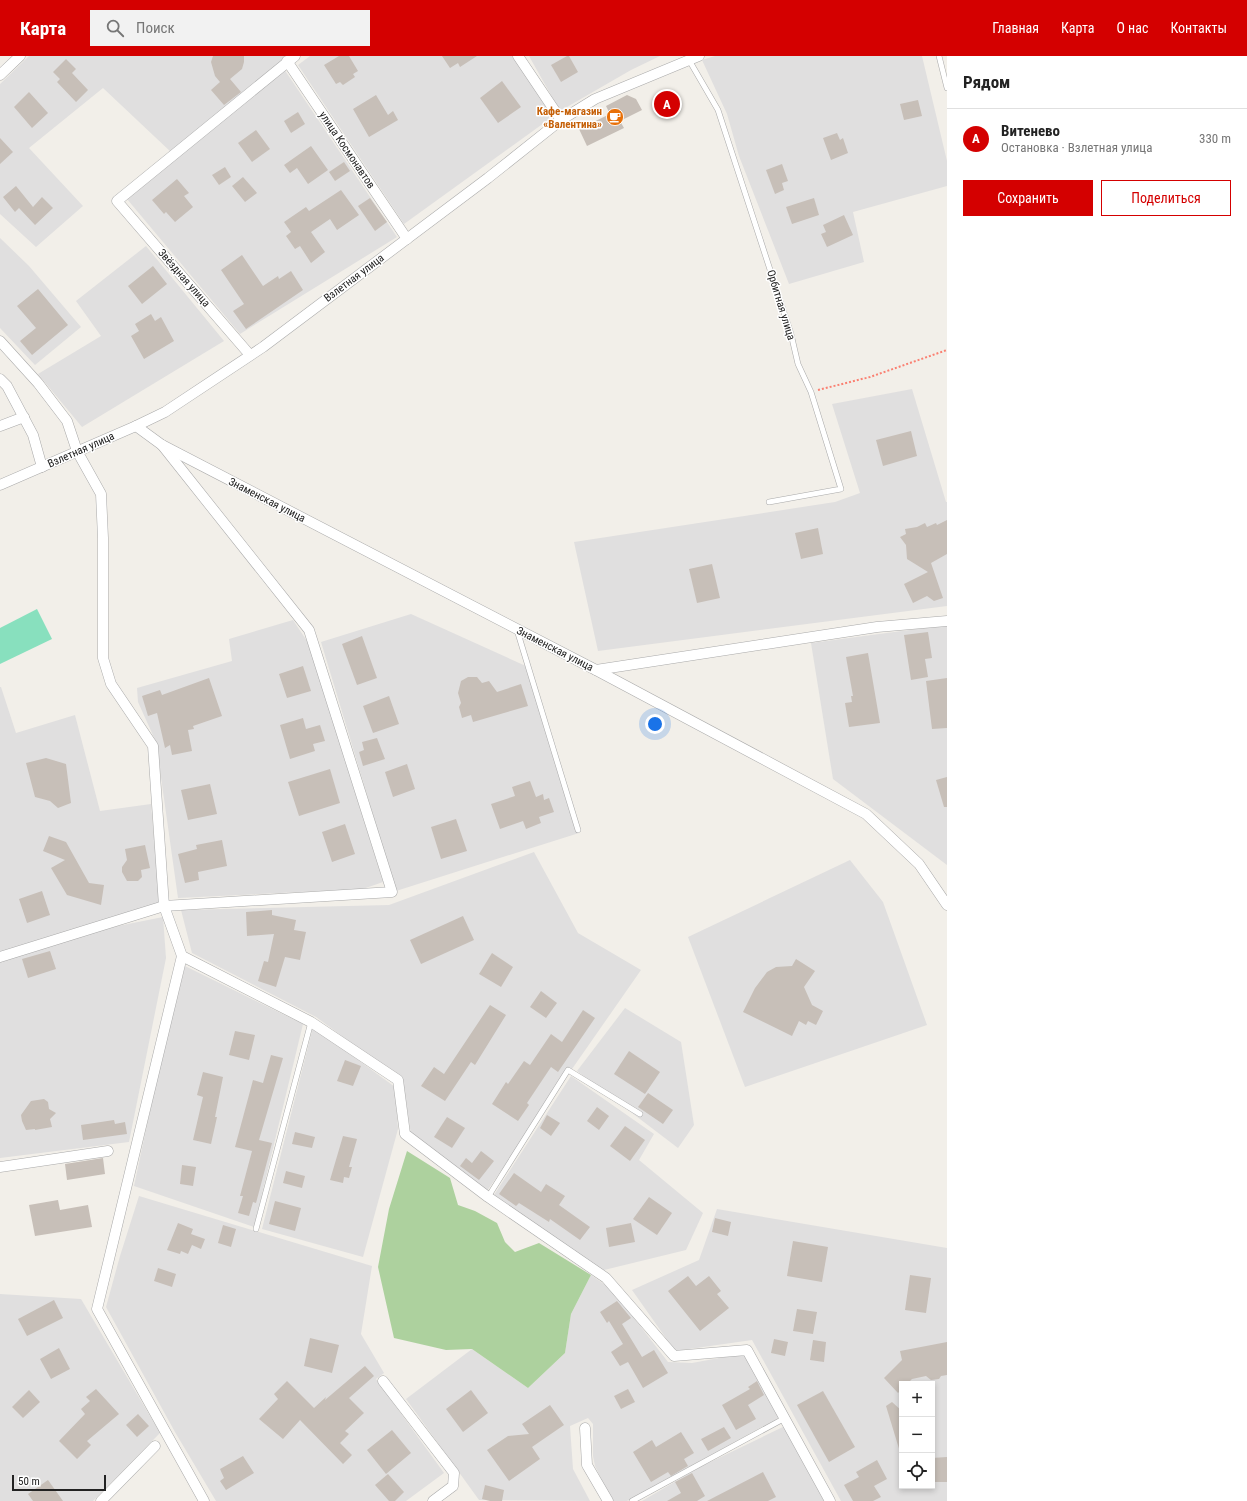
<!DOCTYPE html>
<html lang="ru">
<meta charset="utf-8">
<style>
:root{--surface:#fff;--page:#f2f2f2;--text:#222;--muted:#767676;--line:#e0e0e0;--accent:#d40000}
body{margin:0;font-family:"Roboto Condensed",sans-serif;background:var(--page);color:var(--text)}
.controls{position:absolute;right:12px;bottom:12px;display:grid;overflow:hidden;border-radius:0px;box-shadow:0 2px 6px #0003}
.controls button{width:36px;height:36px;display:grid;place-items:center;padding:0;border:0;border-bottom:1px solid var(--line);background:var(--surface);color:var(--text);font:20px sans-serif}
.scale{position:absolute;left:12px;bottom:10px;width:94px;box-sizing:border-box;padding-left:4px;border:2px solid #222;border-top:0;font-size:11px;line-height:14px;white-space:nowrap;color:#222;-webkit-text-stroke:3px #fff;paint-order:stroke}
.you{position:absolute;left:655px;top:668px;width:14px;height:14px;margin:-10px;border:3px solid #fff;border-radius:50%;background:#1a73e8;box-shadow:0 0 0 6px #1a73e833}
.badge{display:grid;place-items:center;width:26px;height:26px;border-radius:50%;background:var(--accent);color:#fff;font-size:13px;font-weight:700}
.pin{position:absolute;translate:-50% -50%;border:2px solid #fff;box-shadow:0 1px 4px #0006}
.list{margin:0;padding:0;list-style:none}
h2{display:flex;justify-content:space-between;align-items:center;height:52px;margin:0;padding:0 16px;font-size:17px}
h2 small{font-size:13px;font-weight:400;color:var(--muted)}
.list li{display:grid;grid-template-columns:26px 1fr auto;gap:12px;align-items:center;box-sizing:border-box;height:60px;padding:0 16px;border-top:1px solid var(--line)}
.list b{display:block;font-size:15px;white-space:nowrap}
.list p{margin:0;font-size:13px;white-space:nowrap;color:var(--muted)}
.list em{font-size:13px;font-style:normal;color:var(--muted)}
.actions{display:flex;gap:8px;padding:12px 16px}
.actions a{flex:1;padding:9px 0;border:1px solid var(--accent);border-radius:0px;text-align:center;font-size:14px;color:var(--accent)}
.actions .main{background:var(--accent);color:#fff}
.icon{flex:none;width:22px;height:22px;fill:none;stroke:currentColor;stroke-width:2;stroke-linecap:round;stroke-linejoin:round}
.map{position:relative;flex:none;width:947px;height:1445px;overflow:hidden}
header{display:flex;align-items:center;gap:24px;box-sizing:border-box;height:56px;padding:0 20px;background:var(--accent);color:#fff}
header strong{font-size:19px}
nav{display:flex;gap:22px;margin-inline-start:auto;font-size:14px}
.search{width:280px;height:36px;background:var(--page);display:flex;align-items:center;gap:10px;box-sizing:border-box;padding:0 14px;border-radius:0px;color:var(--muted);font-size:15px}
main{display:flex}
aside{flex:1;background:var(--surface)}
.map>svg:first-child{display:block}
.residential{fill:#e0dfdf;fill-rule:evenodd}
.forest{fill:#add19e}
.pitch{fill:#88e0be}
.building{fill:#c7bfb8}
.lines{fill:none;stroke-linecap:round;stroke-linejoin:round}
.lane-casing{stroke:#a9a9a9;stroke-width:6}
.street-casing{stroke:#a9a9a9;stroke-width:11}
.path{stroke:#fa8072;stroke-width:2;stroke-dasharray:2 2;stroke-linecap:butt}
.lane{stroke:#fff;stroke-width:5}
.street{stroke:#fff;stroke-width:10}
.labels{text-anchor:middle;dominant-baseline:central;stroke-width:3;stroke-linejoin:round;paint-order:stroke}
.food-label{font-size:11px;font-weight:bold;fill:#c56008;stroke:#fff;text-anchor:end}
.street-label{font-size:11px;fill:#222;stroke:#fff}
</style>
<header>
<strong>Карта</strong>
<div class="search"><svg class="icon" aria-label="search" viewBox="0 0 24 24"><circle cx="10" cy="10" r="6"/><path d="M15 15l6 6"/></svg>Поиск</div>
<nav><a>Главная</a><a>Карта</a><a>О нас</a><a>Контакты</a></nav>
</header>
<main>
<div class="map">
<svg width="947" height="1445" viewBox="0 0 947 1445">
<rect width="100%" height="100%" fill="#f2efe9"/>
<!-- residential -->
<g class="residential">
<polygon points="29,0 291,0 172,97 103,32 29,92 83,150 36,191 0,158 0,28"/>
<polygon points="310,0 512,0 555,59 404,168 298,9"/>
<polygon points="529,0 660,0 631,14 560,55"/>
<polygon points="715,0 922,0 947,105 947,130 853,156 864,206 789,228 739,100 727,58 702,4"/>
<polygon points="284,13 397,181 240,278 127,143"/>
<polygon points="0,182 29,210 81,271 35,309 0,272"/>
<polygon points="146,190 224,285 82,371 38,318 101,280 76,245"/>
<polygon points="912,333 946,446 947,446 947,550 598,595 574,486 835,446 860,437 832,348"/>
<polygon points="411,558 528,611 579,777 396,835 321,586"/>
<polygon points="293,564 309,588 383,826 363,833 178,842 156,686 138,646 137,632 232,605 229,583"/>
<polygon points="947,569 947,809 833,723 811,587"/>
<polygon points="0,631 1,631 16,677 75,659 100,755 151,748 160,847 0,897"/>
<polygon points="534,796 578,877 641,914 487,1135 411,1079 403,1025 316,961 192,897 181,854 389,849"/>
<polygon points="850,804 883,846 927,969 745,1031 688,881"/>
<polygon points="163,861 166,902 129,1086 0,1102 0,905 93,875"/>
<polygon points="185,910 303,968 254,1171 134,1130 158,1017"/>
<polygon points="625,952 681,986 694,1069 678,1092 577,1015"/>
<polygon points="313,971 395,1031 398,1073 363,1201 262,1173"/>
<polygon points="571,1020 654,1078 639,1104 703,1157 686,1194 600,1215 494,1139"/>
<polygon points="139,1140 372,1210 361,1278 384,1317 376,1323 444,1417 406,1445 216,1445 175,1376 106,1251 120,1200"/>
<path d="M 717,1153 L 947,1192 L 947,1445 L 841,1445 L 752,1284 L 675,1295 L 632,1234 L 699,1204 ZM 902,1328 L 932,1328 L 932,1430 L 902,1430 Z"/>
<polygon points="591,1219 618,1238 634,1262 668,1306 692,1307 746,1297 782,1360 627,1445 612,1445 595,1410 593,1400 593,1368 588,1362 570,1370 573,1413 590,1445 479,1444 406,1343 472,1293 528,1332 565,1297 571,1258"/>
<polygon points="0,1238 81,1243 160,1377 93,1445 0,1445"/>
<polygon points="785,1370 824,1445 642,1445 700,1411"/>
</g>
<!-- forest -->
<polygon class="forest" points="407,1095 450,1122 458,1149 475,1155 497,1167 505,1186 515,1196 539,1187 591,1219 571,1258 565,1297 528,1332 472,1293 446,1294 394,1282 378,1211 389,1153"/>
<!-- pitch -->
<polygon class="pitch" points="37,553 52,583 0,608 0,572"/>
<!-- building -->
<g class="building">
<polygon points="213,0 244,0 244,6 242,13 230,23 241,36 224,49 211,34 220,26 215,20 211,6"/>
<polygon points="339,0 349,0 358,15 353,18 355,21 343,29 340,26 336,28 324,9"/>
<polygon points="442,0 477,0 460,11 458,7 450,12"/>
<polygon points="567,0 569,0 578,16 561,26 551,9"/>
<polygon points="66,3 76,13 72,17 88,34 76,46 57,26 60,23 53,16"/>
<polygon points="502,25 521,51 498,67 480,42"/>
<polygon points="29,36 48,57 32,72 14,51"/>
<polygon points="376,39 388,59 393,55 398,64 369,81 353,53"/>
<polygon points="627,39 636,43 642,54 620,65 624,72 587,90 579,73 610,58 606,50"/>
<polygon points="918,44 922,60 904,64 900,48"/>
<polygon points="298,56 305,68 291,77 284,65"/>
<polygon points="256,74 270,93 252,106 238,87"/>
<polygon points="837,77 840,84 843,82 848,97 831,104 823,82"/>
<polygon points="0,82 13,96 0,108"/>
<polygon points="311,90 328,114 308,128 297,112 290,117 284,109"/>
<polygon points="344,106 350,115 335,125 329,116"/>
<polygon points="782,108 788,125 782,127 784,134 775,138 766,114"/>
<polygon points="225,111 231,121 219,129 212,119"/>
<polygon points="243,121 257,137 245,146 232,130"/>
<polygon points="177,123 189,137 184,140 193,151 175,166 166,156 164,158 152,144"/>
<polygon points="16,130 33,151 42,141 53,152 35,169 19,152 15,156 3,141"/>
<polygon points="341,134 359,159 337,174 330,163 311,176 325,196 311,207 300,190 295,193 286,180 291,176 284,166 306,151 309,155"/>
<polygon points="370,142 387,166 375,175 358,150"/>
<polygon points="814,142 819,159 792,168 786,151"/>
<polygon points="844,159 853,179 827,191 821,178 826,176 823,169"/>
<polygon points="242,199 263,230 278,220 279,223 291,215 303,234 246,273 233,255 244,248 221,214"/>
<polygon points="153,210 167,228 142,248 128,230"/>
<polygon points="38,233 68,269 32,299 20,285 36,272 17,250"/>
<polygon points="151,258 155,265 161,261 174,285 144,303 131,280 139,275 135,268"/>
<polygon points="911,375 917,400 883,410 876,384"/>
<polygon points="947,464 947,498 931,507 943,542 934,545 927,540 913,547 904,528 928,516 907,503 906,489 900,481 906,478 905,473 917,471 925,467 927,471 936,467 937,469"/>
<polygon points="818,472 823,498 801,503 795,477"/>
<polygon points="712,508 720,542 697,547 689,513"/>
<polygon points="928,576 932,602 925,603 928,621 911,624 904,579"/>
<polygon points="362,580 377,622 357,629 342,588"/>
<polygon points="868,597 880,667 849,671 845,647 852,646 851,640 853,640 846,601"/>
<polygon points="303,610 311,635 287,642 279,618"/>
<polygon points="468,621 477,621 482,627 489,625 497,636 521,628 528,650 473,666 471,659 462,662 459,651 461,647 458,637 461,625"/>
<polygon points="209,622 222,660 193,670 194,673 188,674 192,695 172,699 170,689 165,692 157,657 148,660 142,640 160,634 162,639"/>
<polygon points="947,622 947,672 932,673 926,625"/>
<polygon points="389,640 399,668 373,677 363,650"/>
<polygon points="303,662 306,673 320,669 325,685 313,688 315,695 290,703 280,669"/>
<polygon points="377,682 385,703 363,710 359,696 364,694 362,686"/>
<polygon points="46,702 66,708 71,747 58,752 50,745 35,741 26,707"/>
<polygon points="407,708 415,733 393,741 385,716"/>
<polygon points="330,713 340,747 299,760 288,726"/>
<polygon points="947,721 947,751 944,751 936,724"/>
<polygon points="530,725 536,741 543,738 544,744 549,742 554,756 539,761 541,767 526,773 523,765 500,773 491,748 515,740 512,731"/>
<polygon points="210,728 217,758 188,764 181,734"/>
<polygon points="456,763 467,795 441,803 431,771"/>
<polygon points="345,768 355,798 332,806 322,776"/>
<polygon points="49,780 66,786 89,827 104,829 101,849 67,839 51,812 65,804 43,795"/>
<polygon points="222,784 227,810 198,816 199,824 185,827 178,798 197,793 196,789"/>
<polygon points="145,789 150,812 141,814 142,821 138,825 127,825 122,816 122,811 127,804 125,793"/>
<polygon points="42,835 50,859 27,867 19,843"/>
<polygon points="272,854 272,859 296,864 294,874 306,876 300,904 285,901 276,931 258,925 264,905 268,906 274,878 247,880 246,856"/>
<polygon points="463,860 474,884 421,908 410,884"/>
<polygon points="50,895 56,913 28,922 22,903"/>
<polygon points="492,897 513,911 501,931 479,918"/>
<polygon points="796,903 815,915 804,931 812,949 823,955 816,969 808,965 806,969 799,965 792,980 743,956 755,932 767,916 776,911 792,910"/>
<polygon points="541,935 557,947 546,962 530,951"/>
<polygon points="490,949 506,959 475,1009 471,1006 445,1045 421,1030 434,1011 444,1018"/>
<polygon points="583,954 595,962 558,1016 551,1011 527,1047 529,1049 518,1065 492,1048 506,1026 508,1028 524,1005 530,1009 551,978 562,986"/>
<polygon points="235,975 255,979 249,1004 229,999"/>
<polygon points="629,995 660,1016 645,1038 614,1018"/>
<polygon points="271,999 283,1002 259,1084 272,1087 256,1147 253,1146 249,1160 238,1157 243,1140 240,1140 252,1095 235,1091 253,1024 263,1027"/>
<polygon points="345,1004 361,1010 353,1030 337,1025"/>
<polygon points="203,1016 223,1021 215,1061 217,1061 211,1088 193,1084 203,1041 197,1039"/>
<polygon points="648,1037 673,1054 663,1068 638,1051"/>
<polygon points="44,1043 48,1046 49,1053 56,1057 50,1063 52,1071 35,1074 35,1073 26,1074 22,1065 21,1059 31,1045"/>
<polygon points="597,1051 609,1060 599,1074 587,1065"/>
<polygon points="547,1059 560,1067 551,1080 540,1072"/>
<polygon points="447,1061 465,1072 452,1092 434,1081"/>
<polygon points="114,1064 115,1068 125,1066 127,1078 83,1084 81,1069"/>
<polygon points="625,1070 645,1084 630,1105 610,1090"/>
<polygon points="295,1076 315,1081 312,1092 292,1088"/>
<polygon points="343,1080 357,1083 349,1111 352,1111 349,1122 344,1121 343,1127 330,1124"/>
<polygon points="481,1095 494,1105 479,1124 460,1110 466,1102 472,1107"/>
<polygon points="103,1102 105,1118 67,1124 65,1108"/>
<polygon points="182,1109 196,1111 193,1130 180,1128"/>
<polygon points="286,1115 305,1120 302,1132 283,1127"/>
<polygon points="514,1117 541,1136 546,1128 565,1140 559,1149 590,1171 580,1184 550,1163 549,1166 519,1147 516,1150 499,1138"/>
<polygon points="649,1141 672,1157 657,1179 633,1163"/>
<polygon points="58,1144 60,1154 88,1149 92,1171 35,1180 29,1149"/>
<polygon points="275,1145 301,1152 295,1175 269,1168"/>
<polygon points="715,1162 731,1166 728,1180 712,1176"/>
<polygon points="178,1167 193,1173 191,1178 205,1183 201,1193 192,1189 188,1198 181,1195 180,1198 167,1194"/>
<polygon points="631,1167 635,1186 609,1191 606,1172"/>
<polygon points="223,1169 236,1173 231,1191 218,1187"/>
<polygon points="793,1185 828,1191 822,1226 787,1220"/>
<polygon points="158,1212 176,1218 172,1231 154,1225"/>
<polygon points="910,1219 931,1222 926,1257 905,1254"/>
<polygon points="688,1220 696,1230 709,1220 721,1235 717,1238 729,1252 700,1275 668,1235"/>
<polygon points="54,1244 63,1262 27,1280 18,1263"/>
<polygon points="617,1245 631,1262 622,1268 642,1301 654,1294 668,1317 643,1332 628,1306 620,1310 611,1296 623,1288 609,1265 607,1267 600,1256"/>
<polygon points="797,1253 817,1256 813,1278 793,1275"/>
<polygon points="310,1282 339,1289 332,1317 304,1310"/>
<polygon points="774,1283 788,1286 785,1300 771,1297"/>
<polygon points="813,1284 826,1286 824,1306 810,1304"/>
<polygon points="947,1286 947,1319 941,1320 939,1323 931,1324 926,1320 912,1323 907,1328 902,1328 902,1333 898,1337 884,1322 902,1304 900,1295"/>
<polygon points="59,1292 70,1313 51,1323 40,1303"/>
<polygon points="365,1310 374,1320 349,1342 364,1357 345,1375 349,1378 340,1387 352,1399 343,1408 300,1364 283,1383 259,1363 278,1343 274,1338 287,1325 314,1352 326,1341 325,1344"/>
<polygon points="757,1325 764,1339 748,1349 756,1363 736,1374 722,1349 750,1333 748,1331"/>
<polygon points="96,1333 119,1358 87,1385 91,1389 77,1403 59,1385 85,1358 81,1353 90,1345 86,1341"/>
<polygon points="628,1333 635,1346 621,1353 614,1340"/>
<polygon points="29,1334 40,1346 23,1362 12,1351"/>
<polygon points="471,1334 488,1357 463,1376 446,1353"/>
<polygon points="823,1335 855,1391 829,1406 797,1349"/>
<polygon points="892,1346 902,1355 902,1395 900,1396 886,1350"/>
<polygon points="550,1349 564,1369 532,1391 540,1403 509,1425 487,1394 508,1380 529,1378 522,1368"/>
<polygon points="138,1358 149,1370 137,1381 126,1369"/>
<polygon points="724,1371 731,1382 708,1395 701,1383"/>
<polygon points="392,1374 411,1397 386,1418 367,1394"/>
<polygon points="681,1376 694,1397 684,1403 688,1410 671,1420 668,1416 651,1426 633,1396 652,1384 656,1391"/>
<polygon points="243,1400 254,1417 226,1434 220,1425 224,1422 220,1413"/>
<polygon points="947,1401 947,1426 932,1426 932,1402"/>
<polygon points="877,1404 887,1423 874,1430 881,1441 873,1445 853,1445 844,1429 859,1421 856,1416"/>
<polygon points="763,1416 776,1441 768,1445 707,1445"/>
<polygon points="692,1417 705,1440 697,1445 667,1445 681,1437 675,1426"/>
<polygon points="388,1418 404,1436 395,1445 389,1445 375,1429"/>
<polygon points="48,1424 63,1445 33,1445 28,1438"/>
<polygon points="485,1429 504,1434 502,1445 490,1445 482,1443"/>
</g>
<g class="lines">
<defs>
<g id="lane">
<polyline points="939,0 947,32"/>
<polyline points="689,4 718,54 791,278 798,308 811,336 841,433 769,446"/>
<polyline points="517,574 578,774"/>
<polyline points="488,1141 568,1014 640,1058"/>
<polyline points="256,1173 311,966"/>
<polyline points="632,1445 785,1362"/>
</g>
<g id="street">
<polyline points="518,0 561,64"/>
<polyline points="287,5 407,183"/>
<polyline points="0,19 20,0"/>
<polyline points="0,285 38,327 67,365 77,395 101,438 103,482 103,602 111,628 153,690 164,850 392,836 309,574 162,389"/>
<polyline points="250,299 117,145 295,0"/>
<polyline points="0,323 7,330 33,379 42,411"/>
<polyline points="0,370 24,361"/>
<polyline points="136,370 162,389 596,614 866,758 919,808 947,849"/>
<polyline points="0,429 136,370 165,356 263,291 488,122 561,64 595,43 699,0"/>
<polyline points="596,614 877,571 947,565"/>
<polyline points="182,900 97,1253 204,1445"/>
<polyline points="0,901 164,850 182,900 311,966 398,1024 405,1078 488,1141 606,1222 674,1300 747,1294 830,1445"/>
<polyline points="0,1111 108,1095"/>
<polyline points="383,1325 454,1417 453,1430 433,1445"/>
<polyline points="585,1372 587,1409 608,1445"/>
<polyline points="101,1445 155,1390"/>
</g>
</defs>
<!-- lane casing -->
<use href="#lane" class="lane-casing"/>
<!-- street casing -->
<use href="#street" class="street-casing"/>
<!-- path -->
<polyline class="path" points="818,334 870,321 947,294"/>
<!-- lane -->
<use href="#lane" class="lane"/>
<!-- street -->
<use href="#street" class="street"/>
</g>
<!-- icons -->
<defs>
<symbol id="cafe-disc" viewBox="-11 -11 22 22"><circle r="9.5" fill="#e8710a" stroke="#fff"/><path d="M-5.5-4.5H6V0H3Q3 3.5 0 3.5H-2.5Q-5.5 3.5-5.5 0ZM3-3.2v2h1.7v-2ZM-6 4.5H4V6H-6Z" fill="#fff"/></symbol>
</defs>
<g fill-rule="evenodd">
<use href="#cafe-disc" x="605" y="51" width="20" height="20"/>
</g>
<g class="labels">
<!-- food labels -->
<g class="food-label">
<text x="602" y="55">Кафе-магазин<tspan x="602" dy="13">«Валентина»</tspan></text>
</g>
<!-- street labels -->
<g class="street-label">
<text transform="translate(347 94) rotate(56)">улица Космонавтов</text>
<text transform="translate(184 222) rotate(49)">Звёздная улица</text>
<text transform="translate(354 222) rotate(-37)">Взлетная улица</text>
<text transform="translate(781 249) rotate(73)">Орбитная улица</text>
<text transform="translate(81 394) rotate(-24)">Взлетная улица</text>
<text transform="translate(267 444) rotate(27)">Знаменская улица</text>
<text transform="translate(555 593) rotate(27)">Знаменская улица</text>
</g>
</g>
</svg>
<div class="controls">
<button>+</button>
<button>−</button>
<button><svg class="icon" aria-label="locate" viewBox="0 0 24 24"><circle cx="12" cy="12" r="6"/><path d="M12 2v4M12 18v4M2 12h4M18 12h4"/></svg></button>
</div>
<div class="scale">50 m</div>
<div class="you"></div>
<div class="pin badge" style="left:667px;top:48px">A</div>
</div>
<aside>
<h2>Рядом<small></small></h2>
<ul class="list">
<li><span class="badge">A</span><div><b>Витенево</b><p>Остановка · Взлетная улица</p></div><em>330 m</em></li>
</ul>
<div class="actions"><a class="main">Сохранить</a><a>Поделиться</a></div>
</aside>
</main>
